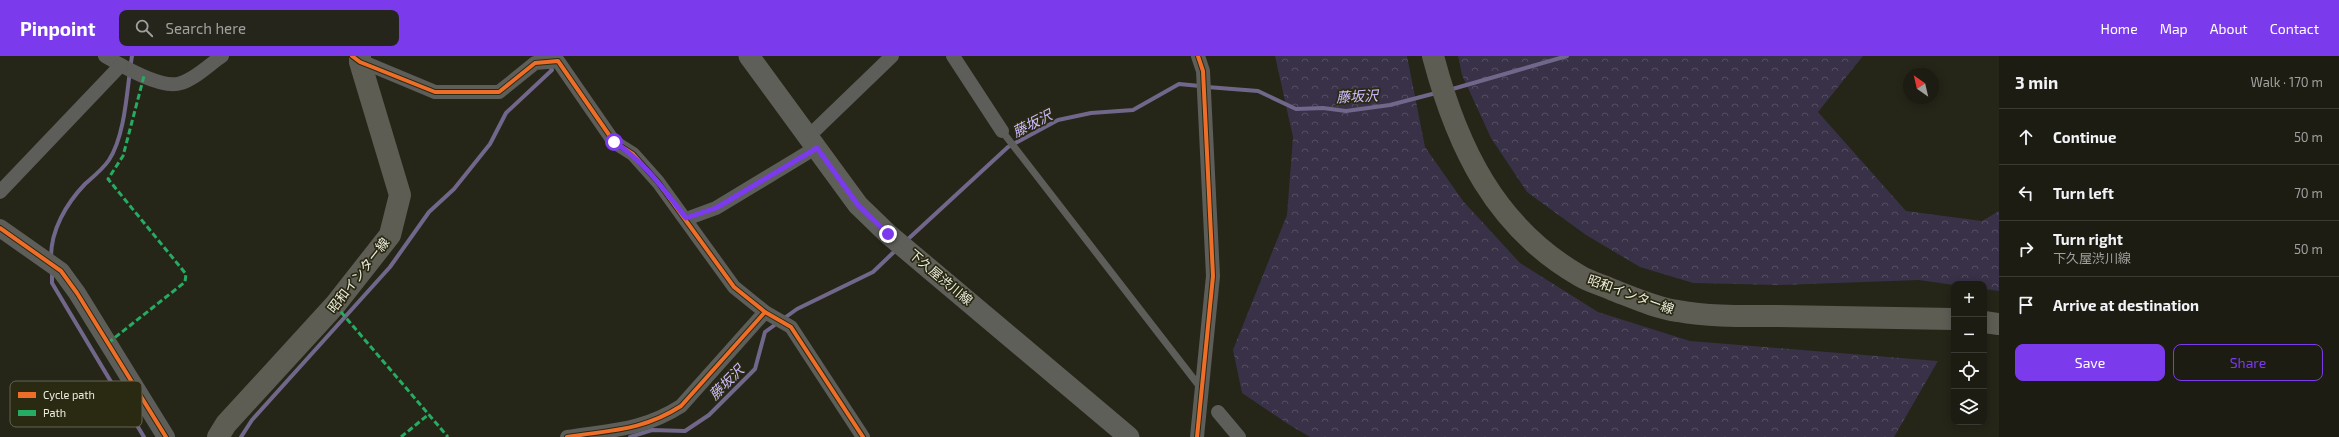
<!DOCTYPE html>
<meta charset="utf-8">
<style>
:root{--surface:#1c1c12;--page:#25251b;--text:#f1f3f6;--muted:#a0a19f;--line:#3a3a32;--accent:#7c3aed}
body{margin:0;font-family:"Exo 2","Noto Sans JP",sans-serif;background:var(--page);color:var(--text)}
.controls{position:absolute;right:12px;bottom:12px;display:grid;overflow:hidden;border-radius:8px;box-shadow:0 2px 10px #0003}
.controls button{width:36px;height:36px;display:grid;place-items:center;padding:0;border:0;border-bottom:1px solid var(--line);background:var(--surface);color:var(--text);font:20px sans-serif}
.compass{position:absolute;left:1903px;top:12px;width:36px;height:36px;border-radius:50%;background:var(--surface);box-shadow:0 2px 10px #0003;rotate:326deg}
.stop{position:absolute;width:12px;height:12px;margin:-9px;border:3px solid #7c3aed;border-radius:50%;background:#fff}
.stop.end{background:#7c3aed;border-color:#fff;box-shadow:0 1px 4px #0008}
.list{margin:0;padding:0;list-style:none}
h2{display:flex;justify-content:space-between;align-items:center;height:52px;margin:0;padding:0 16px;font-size:17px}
h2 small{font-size:13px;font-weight:400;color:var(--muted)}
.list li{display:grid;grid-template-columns:26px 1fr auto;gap:12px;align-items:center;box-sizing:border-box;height:56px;padding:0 16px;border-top:1px solid var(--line)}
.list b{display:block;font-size:15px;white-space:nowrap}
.list p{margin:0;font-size:13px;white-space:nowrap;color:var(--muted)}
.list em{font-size:13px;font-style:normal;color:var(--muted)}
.actions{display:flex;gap:8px;padding:12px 16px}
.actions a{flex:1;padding:9px 0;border:1px solid var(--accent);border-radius:8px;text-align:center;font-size:14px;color:var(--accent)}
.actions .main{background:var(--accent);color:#fff}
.icon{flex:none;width:22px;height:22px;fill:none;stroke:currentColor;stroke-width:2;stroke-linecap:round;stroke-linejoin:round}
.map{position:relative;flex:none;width:1999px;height:381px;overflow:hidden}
header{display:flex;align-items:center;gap:24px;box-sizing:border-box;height:56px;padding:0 20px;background:var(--accent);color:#fff}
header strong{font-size:19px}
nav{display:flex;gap:22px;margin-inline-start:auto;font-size:14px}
.search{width:280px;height:36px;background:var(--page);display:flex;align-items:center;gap:10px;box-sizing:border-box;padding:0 14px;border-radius:8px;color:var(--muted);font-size:15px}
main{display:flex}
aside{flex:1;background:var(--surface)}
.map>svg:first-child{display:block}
.forest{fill:url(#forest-crowns)}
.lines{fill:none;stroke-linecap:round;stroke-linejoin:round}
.stream{stroke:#71678b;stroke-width:4}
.service{stroke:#5d5d59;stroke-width:7}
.minor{stroke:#5d5d59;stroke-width:14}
.tertiary{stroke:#5d5d59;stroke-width:18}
.secondary{stroke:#5f5f59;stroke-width:21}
.primary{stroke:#5d5d54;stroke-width:22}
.quiet{stroke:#26ab63;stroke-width:3;stroke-dasharray:6 3;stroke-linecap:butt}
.cycleway-casing{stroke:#2a2a13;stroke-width:6}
.cycleway{stroke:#ee6e29;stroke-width:4}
.route{stroke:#7c3aed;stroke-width:5}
.labels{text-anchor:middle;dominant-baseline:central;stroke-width:3.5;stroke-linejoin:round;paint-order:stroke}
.street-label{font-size:13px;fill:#edeee0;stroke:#2a2a13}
.water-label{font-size:14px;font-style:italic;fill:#cfbbfe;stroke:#2a2a13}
.key{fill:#2a2a13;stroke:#646550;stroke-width:1}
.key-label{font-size:11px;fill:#edeee0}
</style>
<header>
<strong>Pinpoint</strong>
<div class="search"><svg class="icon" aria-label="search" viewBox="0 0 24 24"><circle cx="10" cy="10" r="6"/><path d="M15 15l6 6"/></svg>Search here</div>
<nav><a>Home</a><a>Map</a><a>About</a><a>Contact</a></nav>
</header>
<main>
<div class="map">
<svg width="1999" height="381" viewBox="0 0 1999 381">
<defs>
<pattern id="forest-crowns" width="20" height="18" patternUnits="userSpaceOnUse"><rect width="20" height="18" fill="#383147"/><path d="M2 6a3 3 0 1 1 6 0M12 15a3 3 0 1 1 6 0" fill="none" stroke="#554f61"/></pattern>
</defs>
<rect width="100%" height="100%" fill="#252518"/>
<!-- forest -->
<g class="forest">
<polygon points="1275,0 1407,0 1425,91 1463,145 1520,207 1598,256 1690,285 1938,305 1894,381 1310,381 1288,368 1242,337 1233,294 1287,159 1293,81"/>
<polygon points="1458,0 1863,0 1818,56 1906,155 1982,165 1999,155 1999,235 1984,233 1984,228 1954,229 1919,224 1782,229 1693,227 1640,211 1586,179 1527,136 1491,82 1462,19"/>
</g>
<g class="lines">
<!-- stream -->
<g class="stream">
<polyline points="1207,31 1258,35 1296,53 1323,52 1346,55 1390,49 1436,37"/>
<polyline points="1449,34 1567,0"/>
<polyline points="906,185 1008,91 1058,64 1091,57 1133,54 1179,28 1200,30"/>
<path d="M 51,201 C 51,174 66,148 85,128 C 93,121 103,113 109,104 C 126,78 127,30 132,0"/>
<polyline points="52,216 52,227 144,381"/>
<polyline points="241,381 252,364 390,211 429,156 454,133 490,88 506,57 552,14 549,9"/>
<polyline points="630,381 652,374 685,375 709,359 755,313 765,276 797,253 873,216 897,193"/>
</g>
<!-- service -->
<polyline class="service" points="1002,75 1200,331"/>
<!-- minor -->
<g class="minor">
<path d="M 105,0 C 122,10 162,34 181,27 C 195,23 210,8 222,0"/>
<polyline points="953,0 1002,75"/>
<polyline points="356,3 435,36 499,36 535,7 558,5 614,86 633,98 658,126 734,231 765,256 791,271 863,381"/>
<polyline points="809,80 892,0"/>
<polyline points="0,136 121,9"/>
<polyline points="686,163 716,152 817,91"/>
<polyline points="1218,356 1239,381"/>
<path d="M 567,381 C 610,374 642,375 681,350 L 765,256"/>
<polyline points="1197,381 1213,220 1203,15 1198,0"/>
</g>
<!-- tertiary -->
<polyline class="tertiary" points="0,172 61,215 77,237 166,381"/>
<!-- secondary -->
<polyline class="secondary" points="749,0 858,149 888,178 1129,381"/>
<!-- primary -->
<g class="primary">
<path d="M 1433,0 C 1457,91 1495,171 1580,220 C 1590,226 1602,229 1613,234 C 1634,242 1656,252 1678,255 C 1710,261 1744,260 1777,260 C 1836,261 1895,262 1954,263"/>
<polyline points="1984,266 1999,268"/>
<polyline points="218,381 226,368 335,249 390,179 400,139 360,6 360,0"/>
</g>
<!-- quiet -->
<g class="quiet">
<polyline points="335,249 448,381"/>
<polyline points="108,287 185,226 186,218 108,123 123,100 144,20"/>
<polyline points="401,381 429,358"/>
</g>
<defs>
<g id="cycleway">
<polyline points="352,0 360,6 435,36 499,36 535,7 558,5 614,86 633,98 658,126 734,231 765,256 791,271 863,381"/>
<polyline points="0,172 61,215 77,237 166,381"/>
<path d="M 567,381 C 610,374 642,375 681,350 L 765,256"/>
<polyline points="1197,381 1213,220 1203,15 1198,0"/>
</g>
</defs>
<!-- cycleway casing -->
<use href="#cycleway" class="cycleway-casing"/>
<!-- cycleway -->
<use href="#cycleway" class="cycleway"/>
</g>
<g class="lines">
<!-- route -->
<path class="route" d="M 614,86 C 645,106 664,134 686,162 L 716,152 L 817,92 L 858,149 L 888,178"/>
</g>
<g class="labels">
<!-- street labels -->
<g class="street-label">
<text transform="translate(358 219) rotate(-52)">昭和インター線</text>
<text transform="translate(941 221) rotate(40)">下久屋渋川線</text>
<text transform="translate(1631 238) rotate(20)">昭和インター線</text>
</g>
<!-- water labels -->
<g class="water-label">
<text transform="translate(1357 40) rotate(-3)">藤坂沢</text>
<text transform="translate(1032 67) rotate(-27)">藤坂沢</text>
<text transform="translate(726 326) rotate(-45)">藤坂沢</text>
</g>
</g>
<!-- legend -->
<rect x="10" y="325" width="132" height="46" rx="6" class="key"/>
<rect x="18" y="336" width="18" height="6" fill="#ee6e29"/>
<rect x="18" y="354" width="18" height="6" fill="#26ab63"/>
<g class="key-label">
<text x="43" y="343">Cycle path</text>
<text x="43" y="361">Path</text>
</g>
</svg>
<div class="controls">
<button>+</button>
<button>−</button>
<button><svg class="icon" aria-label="locate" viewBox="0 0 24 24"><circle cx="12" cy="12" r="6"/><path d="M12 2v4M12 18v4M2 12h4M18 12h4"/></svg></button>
<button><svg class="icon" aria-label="layers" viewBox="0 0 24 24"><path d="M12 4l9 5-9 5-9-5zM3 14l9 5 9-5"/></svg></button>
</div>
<svg class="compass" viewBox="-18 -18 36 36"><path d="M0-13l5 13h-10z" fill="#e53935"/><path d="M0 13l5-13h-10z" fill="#a0a19f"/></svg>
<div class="stop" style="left:614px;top:86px"></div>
<div class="stop end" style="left:888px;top:178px"></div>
</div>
<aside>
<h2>3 min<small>Walk · 170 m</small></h2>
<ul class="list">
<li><svg class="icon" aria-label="ahead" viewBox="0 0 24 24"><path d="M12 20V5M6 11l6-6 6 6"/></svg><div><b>Continue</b></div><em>50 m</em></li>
<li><svg class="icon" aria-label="left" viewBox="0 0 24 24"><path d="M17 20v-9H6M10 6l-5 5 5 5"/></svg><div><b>Turn left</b></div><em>70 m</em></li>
<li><svg class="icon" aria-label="right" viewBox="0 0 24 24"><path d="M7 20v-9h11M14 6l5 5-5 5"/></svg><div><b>Turn right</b><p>下久屋渋川線</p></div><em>50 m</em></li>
<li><svg class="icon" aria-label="arrive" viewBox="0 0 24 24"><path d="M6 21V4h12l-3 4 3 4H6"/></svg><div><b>Arrive at destination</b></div></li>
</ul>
<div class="actions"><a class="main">Save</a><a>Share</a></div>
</aside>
</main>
